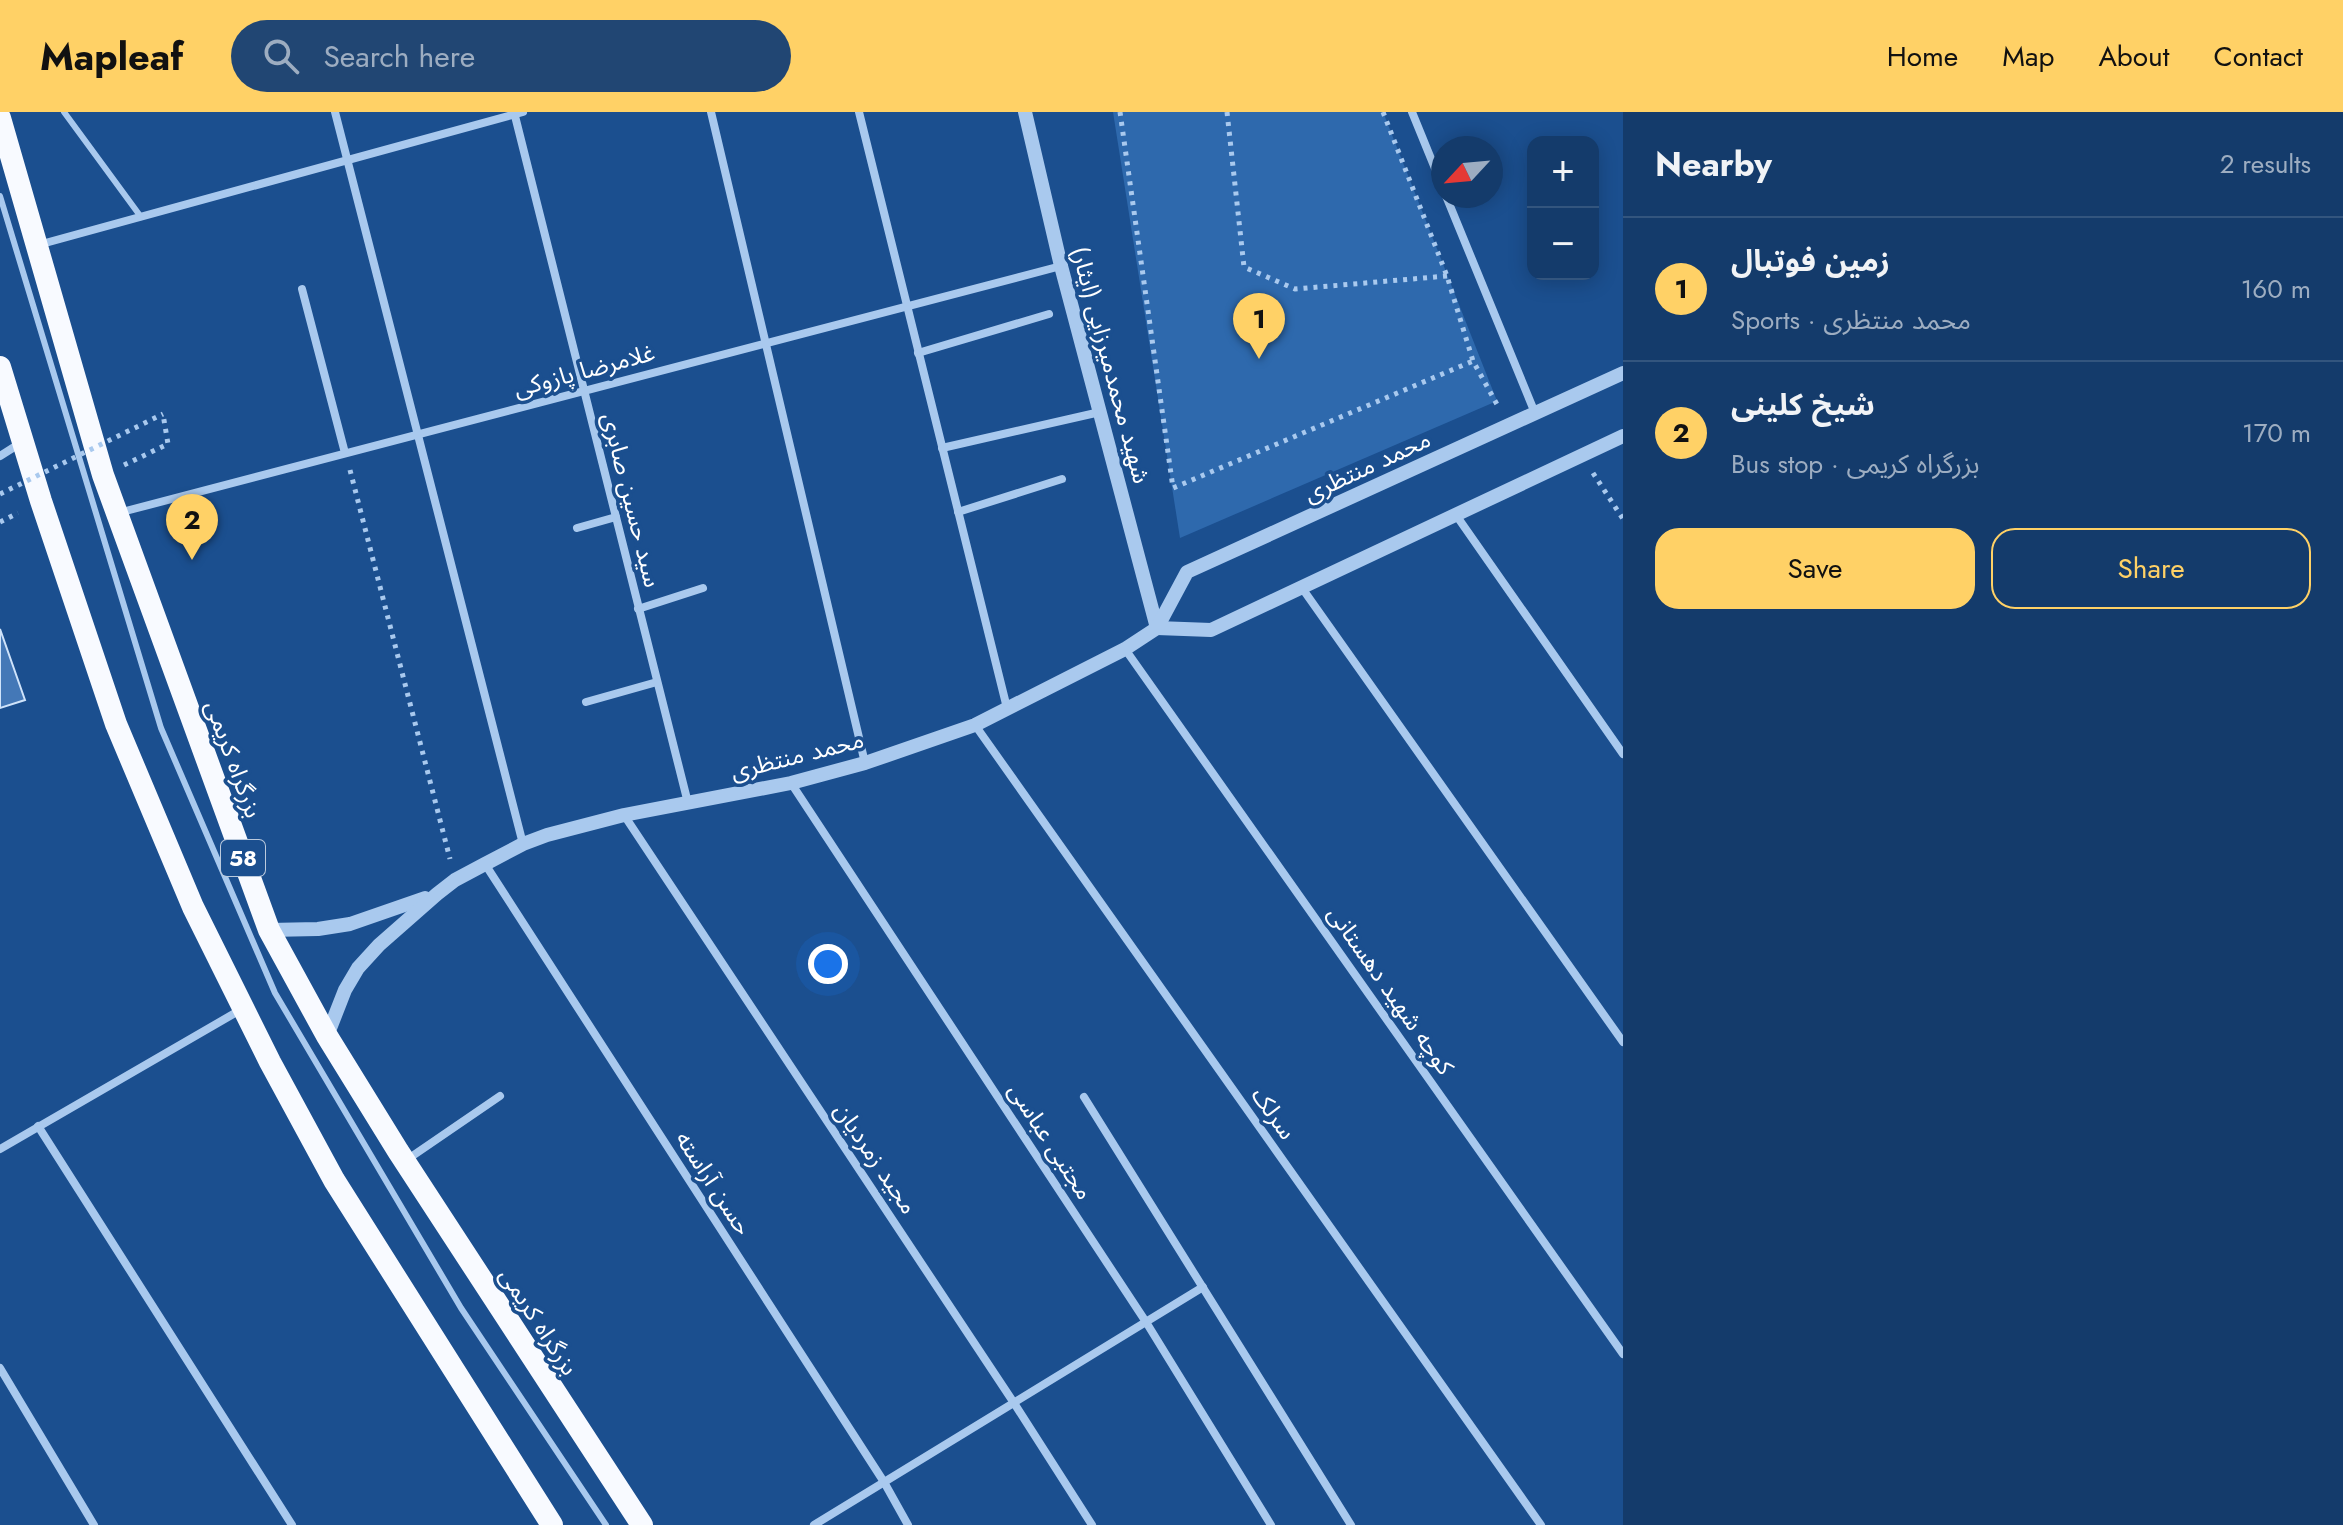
<!DOCTYPE html>
<meta charset="utf-8">
<style>
:root{--surface:#143b6b;--page:#214673;--text:#f1f3f6;--muted:#9dadc1;--line:#33557e;--accent:#ffd166}
body{margin:0;font-family:Jost,"Noto Sans Arabic",sans-serif;background:var(--page);color:var(--text)}
.controls{position:absolute;right:24px;top:24px;display:grid;overflow:hidden;border-radius:16px;box-shadow:0 4px 20px #0003}
.controls button{width:72px;height:72px;display:grid;place-items:center;padding:0;border:0;border-bottom:2px solid var(--line);background:var(--surface);color:var(--text);font:40px sans-serif}
.compass{position:absolute;left:1431px;top:24px;width:72px;height:72px;border-radius:50%;background:var(--surface);box-shadow:0 4px 20px #0003;rotate:244deg}
.you{position:absolute;left:828px;top:852px;width:28px;height:28px;margin:-20px;border:6px solid #fff;border-radius:50%;background:#1a73e8;box-shadow:0 0 0 12px #1a73e833}
.badge{display:grid;place-items:center;width:52px;height:52px;border-radius:50%;background:var(--accent);color:#111;font-size:26px;font-weight:700}
.pin{position:absolute;translate:-50% -66px;filter:drop-shadow(0 2px 4px #0008)}
.pin::after{content:'';position:absolute;top:42px;width:28px;height:24px;background:inherit;clip-path:polygon(0 0,100% 0,50% 100%)}
.list{margin:0;padding:0;list-style:none}
h2{display:flex;justify-content:space-between;align-items:center;height:104px;margin:0;padding:0 32px;font-size:34px}
h2 small{font-size:26px;font-weight:400;color:var(--muted)}
.list li{display:grid;grid-template-columns:52px 1fr auto;gap:24px;align-items:center;box-sizing:border-box;height:144px;padding:0 32px;border-top:2px solid var(--line)}
.list b{display:block;font-size:30px;white-space:nowrap}
.list p{margin:0;font-size:26px;white-space:nowrap;color:var(--muted)}
.list em{font-size:26px;font-style:normal;color:var(--muted)}
.actions{display:flex;gap:16px;padding:24px 32px}
.actions a{flex:1;padding:18px 0;border:2px solid var(--accent);border-radius:24px;text-align:center;font-size:28px;color:var(--accent)}
.actions .main{background:var(--accent);color:#111}
.icon{flex:none;width:44px;height:44px;fill:none;stroke:currentColor;stroke-width:2;stroke-linecap:round;stroke-linejoin:round}
.map{position:relative;flex:none;width:1623px;height:1413px;overflow:hidden}
header{display:flex;align-items:center;gap:48px;box-sizing:border-box;height:112px;padding:0 40px;background:var(--accent);color:#111}
header strong{font-size:38px}
nav{display:flex;gap:44px;margin-inline-start:auto;font-size:28px}
.search{width:560px;height:72px;background:var(--page);display:flex;align-items:center;gap:20px;box-sizing:border-box;padding:0 28px;border-radius:44px;color:var(--muted);font-size:30px}
main{display:flex}
aside{flex:1;background:var(--surface)}
.map>svg:first-child{display:block}
.green{fill:#2e69ad}
.building{fill:#4478b7;stroke:#cfe3fa;stroke-width:2}
.lines{fill:none;stroke-linecap:round;stroke-linejoin:round}
.path{stroke:#a9c9ee;stroke-width:5;stroke-dasharray:4 6;stroke-linecap:butt}
.service{stroke:#a9c9ee;stroke-width:6}
.minor{stroke:#a9c9ee;stroke-width:8}
.tertiary{stroke:#a9c9ee;stroke-width:14}
.trunk{stroke:#f8faff;stroke-width:22}
.path-bridge{stroke:#a9c9ee;stroke-width:5;stroke-dasharray:4 6;stroke-linecap:butt}
.labels{text-anchor:middle;dominant-baseline:central;stroke-width:7;stroke-linejoin:round;paint-order:stroke}
.shield{fill:#1b4f8f;stroke:#bbcadd;stroke-width:2}
.shield-label{font-size:22px;font-weight:bold;fill:#fff}
.street-label{font-size:24px;fill:#fff;stroke:#1b4f8f}
</style>
<header>
<strong>Mapleaf</strong>
<div class="search"><svg class="icon" aria-label="search" viewBox="0 0 24 24"><circle cx="10" cy="10" r="6"/><path d="M15 15l6 6"/></svg>Search here</div>
<nav><a>Home</a><a>Map</a><a>About</a><a>Contact</a></nav>
</header>
<main>
<div class="map">
<svg width="1623" height="1413" viewBox="0 0 1623 1413">
<rect width="100%" height="100%" fill="#1b4f8f"/>
<!-- green -->
<polygon class="green" points="1113,0 1383,0 1497,289 1180,426"/>
<!-- building -->
<polygon class="building" points="0,517 25,588 0,596"/>
<g class="lines">
<!-- path -->
<g class="path">
<polyline points="1120,0 1173,376 1473,249"/>
<polyline points="1227,0 1244,155 1295,177 1447,164"/>
<polyline points="1383,0 1447,164 1473,249 1499,296"/>
<polyline points="124,353 168,332 163,302"/>
<polyline points="350,358 450,747"/>
<polyline points="1593,361 1623,407"/>
<polyline points="0,410 18,401"/>
</g>
<!-- service -->
<g class="service">
<polyline points="64,0 141,105"/>
<polyline points="0,84 161,616 275,881 461,1196 606,1413"/>
</g>
<!-- minor -->
<g class="minor">
<polyline points="335,0 523,732"/>
<polyline points="514,0 688,691"/>
<polyline points="711,0 865,651"/>
<polyline points="859,0 1007,596"/>
<polyline points="1412,0 1443,76"/>
<polyline points="1446,84 1535,301"/>
<polyline points="38,133 523,0"/>
<polyline points="302,177 345,341"/>
<polyline points="918,241 1049,202"/>
<polyline points="942,336 1100,300"/>
<polyline points="0,344 19,332"/>
<polyline points="958,400 1062,367"/>
<polyline points="118,401 1061,154"/>
<polyline points="1456,403 1623,642"/>
<polyline points="577,416 616,405"/>
<polyline points="1302,476 1623,930"/>
<polyline points="638,497 703,476"/>
<polyline points="1125,537 1623,1242"/>
<polyline points="586,590 657,570"/>
<polyline points="975,613 1541,1413"/>
<polyline points="791,671 1146,1210 1271,1413"/>
<polyline points="624,703 1014,1291 1092,1413"/>
<polyline points="485,752 884,1370 908,1413"/>
<polyline points="1084,985 1351,1413"/>
<polyline points="38,1014 292,1413"/>
<polyline points="0,1037 242,897"/>
<polyline points="405,1049 500,984"/>
<polyline points="0,1256 94,1413"/>
<polyline points="814,1413 1203,1175"/>
</g>
<!-- tertiary -->
<g class="tertiary">
<polyline points="1025,0 1061,154 1157,516"/>
<polyline points="1157,516 1211,518 1623,324"/>
<polyline points="269,818 318,817 350,812 425,786"/>
<polyline points="327,924 345,878 358,856 379,833 437,782 455,768 485,752 523,732 547,723 624,703 791,671 865,651 975,613 1125,537 1157,516 1187,460 1623,261"/>
</g>
<!-- trunk -->
<g class="trunk">
<polyline points="0,6 103,363 269,818 327,924 398,1039 642,1413"/>
<polyline points="0,255 41,389 116,612 193,795 270,950 334,1068 552,1413"/>
</g>
<!-- path-bridge -->
<polyline class="path-bridge" points="0,382 163,302"/>
</g>
<g class="labels">
<!-- shield labels -->
<rect class="shield" x="221" y="728" width="44" height="36" rx="6"/>
<g class="shield-label">
<text x="243" y="746">58</text>
</g>
<!-- street labels -->
<g class="street-label">
<text transform="translate(1111 253) rotate(75)">شهید محمدمیرزایی (ایثار)</text>
<text transform="translate(584 258) rotate(-15)">غلامرضا پازوکی</text>
<text transform="translate(1367 354) rotate(-25)">محمد منتظری</text>
<text transform="translate(632 388) rotate(76)">سید حسین صابری</text>
<text transform="translate(797 643) rotate(-14)">محمد منتظری</text>
<text transform="translate(234 647) rotate(70)">بزرگراه کریمی</text>
<text transform="translate(1391 878) rotate(55)">کوچه شهید دهستانی</text>
<text transform="translate(1274 1001) rotate(55)">سرلک</text>
<text transform="translate(1051 1029) rotate(57)">مجتبی عباسی</text>
<text transform="translate(876 1046) rotate(56)">مجید زمردیان</text>
<text transform="translate(714 1071) rotate(57)">حسن آراسته</text>
<text transform="translate(539 1209) rotate(57)">بزرگراه کریمی</text>
</g>
</g>
</svg>
<div class="controls">
<button>+</button>
<button>−</button>
</div>
<svg class="compass" viewBox="-18 -18 36 36"><path d="M0-13l5 13h-10z" fill="#e53935"/><path d="M0 13l5-13h-10z" fill="#9dadc1"/></svg>
<div class="you"></div>
<div class="pin badge" style="left:1259px;top:247px">1</div>
<div class="pin badge" style="left:192px;top:448px">2</div>
</div>
<aside>
<h2>Nearby<small>2 results</small></h2>
<ul class="list">
<li><span class="badge">1</span><div><b>زمین فوتبال</b><p>Sports · محمد منتظری</p></div><em>160 m</em></li>
<li><span class="badge">2</span><div><b>شیخ کلینی</b><p>Bus stop · بزرگراه کریمی</p></div><em>170 m</em></li>
</ul>
<div class="actions"><a class="main">Save</a><a>Share</a></div>
</aside>
</main>
